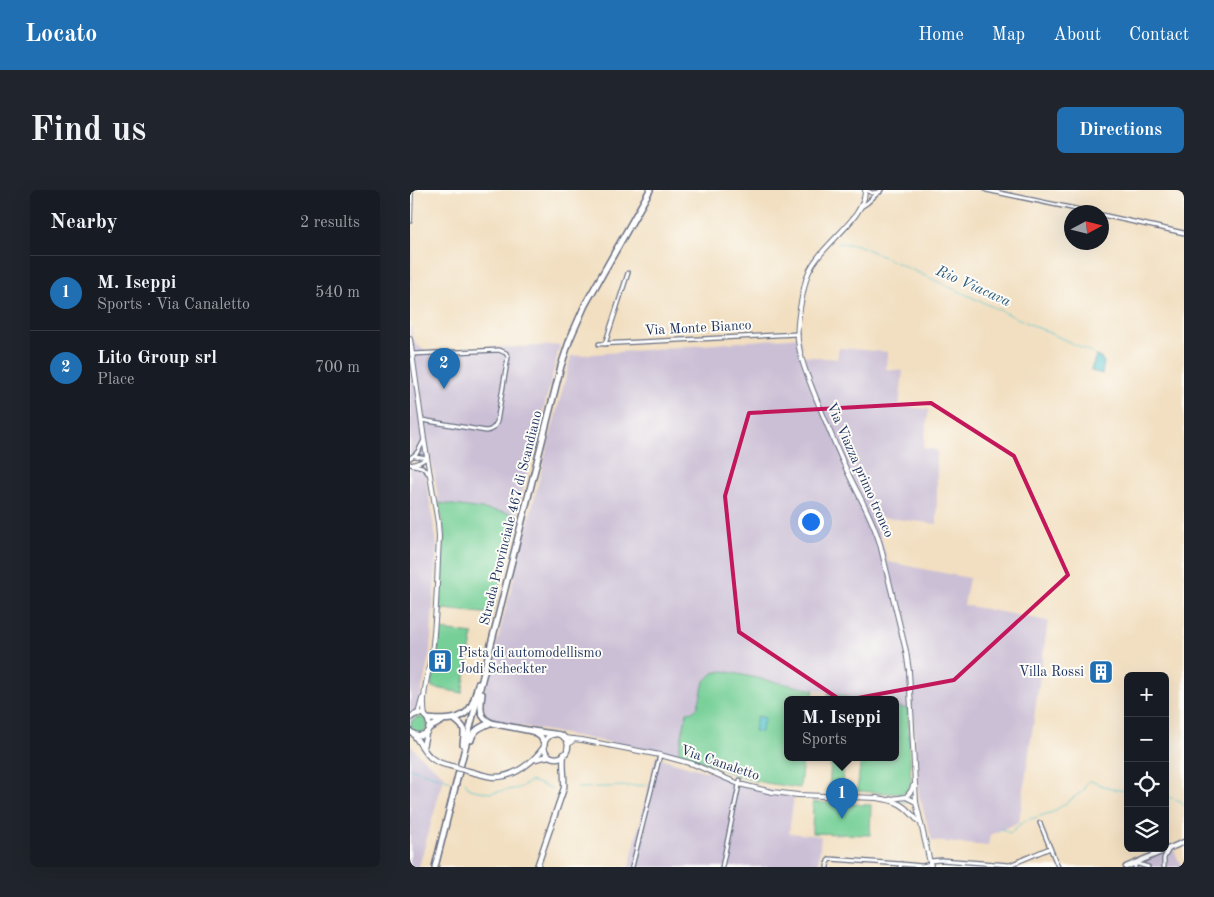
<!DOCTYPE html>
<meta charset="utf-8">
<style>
:root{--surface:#171b24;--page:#20242c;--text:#f1f3f6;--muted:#9ea1a6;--line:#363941;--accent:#1f6fb2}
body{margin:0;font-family:"Old Standard TT",serif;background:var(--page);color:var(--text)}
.controls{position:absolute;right:15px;bottom:15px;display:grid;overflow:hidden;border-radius:8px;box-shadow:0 5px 20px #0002}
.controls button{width:45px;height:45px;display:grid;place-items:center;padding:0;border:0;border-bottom:1px solid var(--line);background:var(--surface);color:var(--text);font:25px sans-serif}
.compass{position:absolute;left:654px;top:15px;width:45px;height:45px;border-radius:50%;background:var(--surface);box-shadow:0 5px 20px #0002;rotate:83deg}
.you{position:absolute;left:400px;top:331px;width:18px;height:18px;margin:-12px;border:4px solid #fff;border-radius:50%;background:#1a73e8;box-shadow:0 0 0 8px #1a73e833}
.badge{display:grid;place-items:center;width:32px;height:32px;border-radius:50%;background:var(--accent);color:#fff;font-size:16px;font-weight:700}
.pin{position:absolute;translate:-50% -41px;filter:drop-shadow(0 1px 2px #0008)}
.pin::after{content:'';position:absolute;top:26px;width:18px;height:15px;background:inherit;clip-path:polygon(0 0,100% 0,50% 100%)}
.popup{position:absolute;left:374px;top:506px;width:115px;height:65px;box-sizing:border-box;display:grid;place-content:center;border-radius:8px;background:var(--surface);filter:drop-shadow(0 1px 4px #0005);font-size:16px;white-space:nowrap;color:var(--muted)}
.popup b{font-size:19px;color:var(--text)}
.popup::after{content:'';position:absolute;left:50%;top:100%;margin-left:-10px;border:10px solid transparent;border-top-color:var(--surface)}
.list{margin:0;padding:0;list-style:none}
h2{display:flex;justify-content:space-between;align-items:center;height:65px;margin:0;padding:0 20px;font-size:21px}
h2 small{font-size:16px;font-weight:400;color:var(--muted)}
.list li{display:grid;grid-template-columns:32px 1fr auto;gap:15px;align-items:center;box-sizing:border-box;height:75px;padding:0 20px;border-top:1px solid var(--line)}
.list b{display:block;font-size:19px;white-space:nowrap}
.list p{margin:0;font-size:16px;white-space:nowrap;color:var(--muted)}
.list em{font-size:16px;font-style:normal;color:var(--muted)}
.icon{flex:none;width:28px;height:28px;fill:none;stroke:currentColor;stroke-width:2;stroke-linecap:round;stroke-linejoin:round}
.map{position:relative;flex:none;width:774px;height:677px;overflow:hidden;border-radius:8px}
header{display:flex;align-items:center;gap:30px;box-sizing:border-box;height:70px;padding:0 25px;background:var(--accent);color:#fff}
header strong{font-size:24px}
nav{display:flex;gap:28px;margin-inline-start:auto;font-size:18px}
.intro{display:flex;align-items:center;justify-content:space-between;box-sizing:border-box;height:120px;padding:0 30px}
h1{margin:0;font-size:35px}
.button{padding:12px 22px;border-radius:8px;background:var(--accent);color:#fff;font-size:18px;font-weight:700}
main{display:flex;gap:30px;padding:0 30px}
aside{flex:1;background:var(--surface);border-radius:8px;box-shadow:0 5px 20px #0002}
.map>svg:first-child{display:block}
.industrial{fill:#cbbfd5}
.green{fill:#75cf96;stroke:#487f7a}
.water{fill:#57c4cc;stroke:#397a95}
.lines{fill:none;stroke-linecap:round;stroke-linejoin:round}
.stream{stroke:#57c4cc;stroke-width:1}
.minor-casing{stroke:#666d81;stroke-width:5.5}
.tertiary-casing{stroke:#666d81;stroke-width:6}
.secondary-casing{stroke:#666d81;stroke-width:7}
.primary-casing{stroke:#666d81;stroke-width:8}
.trunk-casing{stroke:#666d81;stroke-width:8}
.minor{stroke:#fff;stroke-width:3}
.tertiary{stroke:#fff;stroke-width:4}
.secondary{stroke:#fff;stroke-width:4.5}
.primary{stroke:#fff;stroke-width:5}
.trunk{stroke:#fff;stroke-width:5}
.secondary-bridge-casing{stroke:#666d81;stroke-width:7;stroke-linecap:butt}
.secondary-bridge{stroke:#fff;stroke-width:4.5}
.marked{fill:none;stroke:#c2185b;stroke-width:4;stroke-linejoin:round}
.labels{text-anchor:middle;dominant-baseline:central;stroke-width:4;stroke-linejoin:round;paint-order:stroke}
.street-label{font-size:14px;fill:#1b2f5e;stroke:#fdfcf7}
.poi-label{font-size:14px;fill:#1b2f5e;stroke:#fdfcf7;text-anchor:start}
.water-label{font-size:15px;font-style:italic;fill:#2d5c7f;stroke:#fdfcf7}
</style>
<header>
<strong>Locato</strong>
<nav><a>Home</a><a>Map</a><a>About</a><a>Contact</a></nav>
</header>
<div class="intro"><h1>Find us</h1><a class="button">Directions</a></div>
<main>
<aside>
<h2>Nearby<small>2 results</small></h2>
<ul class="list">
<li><span class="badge">1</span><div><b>M. Iseppi</b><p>Sports · Via Canaletto</p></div><em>540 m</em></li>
<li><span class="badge">2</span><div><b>Lito Group srl</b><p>Place</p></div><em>700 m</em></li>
</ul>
</aside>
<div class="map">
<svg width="774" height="677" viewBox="0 0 774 677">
<rect width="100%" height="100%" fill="#fdfcf7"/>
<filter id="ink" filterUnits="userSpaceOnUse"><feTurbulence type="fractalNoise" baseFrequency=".02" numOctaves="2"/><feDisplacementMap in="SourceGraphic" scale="10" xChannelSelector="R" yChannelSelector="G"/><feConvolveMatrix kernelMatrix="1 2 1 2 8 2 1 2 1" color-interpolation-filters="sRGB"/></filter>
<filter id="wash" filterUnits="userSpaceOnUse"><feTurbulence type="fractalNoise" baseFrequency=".0096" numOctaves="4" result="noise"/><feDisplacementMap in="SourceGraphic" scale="20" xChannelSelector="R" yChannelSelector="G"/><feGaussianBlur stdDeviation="1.12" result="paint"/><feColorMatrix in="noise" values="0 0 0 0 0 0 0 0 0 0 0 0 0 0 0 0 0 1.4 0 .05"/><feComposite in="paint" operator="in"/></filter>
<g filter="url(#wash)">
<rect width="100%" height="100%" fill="#f2dfc1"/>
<!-- industrial -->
<g class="industrial">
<polygon points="3,13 0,125 2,147 7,155 16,161 150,155 107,324 29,313 22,271 0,268 0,14"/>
<polygon points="390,147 393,166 427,169 429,158 477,162 476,179 493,181 489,216 519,219 513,258 527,260 527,334 463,326 468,339 478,372 559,388 554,415 638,431 609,632 580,645 578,656 522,651 509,605 503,520 486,517 486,510 455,510 313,481 294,492 288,517 284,521 277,523 268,565 84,531 75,525 72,511 161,166"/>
<polygon points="0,277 8,278 15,283 27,355 20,462 7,521 0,536"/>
<polygon points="0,554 10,566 34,586 9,677 0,677"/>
<polygon points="246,567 384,607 379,643 411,646 408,677 219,677"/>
<polygon points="761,654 772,677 710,677 752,658 755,658 755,657"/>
</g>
<!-- green -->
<g class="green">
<polygon points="29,313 107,324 82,424 33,419 31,437 28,437 34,344"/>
<polygon points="31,440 63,444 52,503 21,497"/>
<path d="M 313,481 L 404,500 L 402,510 L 378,510 L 378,568 L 393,568 L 390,598 C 370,595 350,593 331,587 C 310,580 290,569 268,564 L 277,522 L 284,521 L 288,517 L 294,492 L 303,483 Z"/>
<polygon points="418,503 452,510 455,510 417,510"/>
<polygon points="486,517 498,519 501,594 497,601 491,604 447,601 451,568 486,568"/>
<circle cx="9" cy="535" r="8"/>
<polygon points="408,568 432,568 434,576 431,601 419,601 421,572 408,570"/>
<polygon points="403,612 461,615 460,645 402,643"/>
</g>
<!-- water -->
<g class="water">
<polygon points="686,166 692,169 694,172 692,184 682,181 681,179"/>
<polygon points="347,526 355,528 351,542 344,541"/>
</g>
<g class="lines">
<!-- stream -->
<g class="stream">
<polyline points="428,53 448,55 683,163 686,166"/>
<polyline points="0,578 41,591"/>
<polyline points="55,592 59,599 80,603 109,598 121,591 143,599"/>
<polyline points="168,598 241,595"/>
<polyline points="755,606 771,611 774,616"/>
<polyline points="489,611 502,612"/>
<polyline points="587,637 600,643 614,631 643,622 673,601 677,592 681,591 701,599 718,601"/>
</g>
</g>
</g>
<g filter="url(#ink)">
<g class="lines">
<defs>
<g id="minor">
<polyline points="456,0 462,3 470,2"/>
<polyline points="576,0 680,22"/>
<polyline points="451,17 457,13 471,0"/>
<polyline points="692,25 774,43"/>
<polyline points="189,154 388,144"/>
<polyline points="195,154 218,83"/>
<path d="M 2,164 L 89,160 L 96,163 L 98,167 L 87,232 C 84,238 82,240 76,241 L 12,230"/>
<polyline points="5,266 17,268"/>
<path d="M 0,268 C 8,264 10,258 14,250"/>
<polyline points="0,274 12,277 20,285"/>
<polyline points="4,274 10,272 17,268"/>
<polyline points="630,633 648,677"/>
<polyline points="520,671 531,670 600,675 640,658"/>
<polyline points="222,677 250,565"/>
<polyline points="312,677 330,590"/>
<polyline points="417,677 418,671 420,669 491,674"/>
<polyline points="490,677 491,674 512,676 521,674"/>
<polyline points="725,677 725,673 738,677"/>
<polyline points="754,677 754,668 759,659"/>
</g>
<g id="tertiary">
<path d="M 455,0 C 456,31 404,57 396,90 C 392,106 386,134 388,150 C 390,170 399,190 406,208 C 417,234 427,260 439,285 C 450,308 463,329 470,354 L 496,461 L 499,481 L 506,612 L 521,677"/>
<polyline points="0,31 1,0"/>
<path d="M 0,149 L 14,249 L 28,333 L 29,347 C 27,385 27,424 22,462 C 19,483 11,504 15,526"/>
<polyline points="8,524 12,509 13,508"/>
<path d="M 154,548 L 172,550 L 250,565 L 283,574 L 329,594 L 362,602 L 388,605 L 467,608 C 489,611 494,615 508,631"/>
<polyline points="157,559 158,555 164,549"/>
<polyline points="496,607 501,601 503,596"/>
<polyline points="481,609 496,607 506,612"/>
</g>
<g id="secondary">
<path d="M 0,528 C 16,513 28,542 11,545 C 6,546 3,544 0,541"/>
<circle cx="146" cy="556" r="12"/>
<path d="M 4,545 C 17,563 17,571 41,576"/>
<polyline points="13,557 16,543"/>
<polyline points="125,569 139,566"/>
<path d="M 58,581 C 67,583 76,587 85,587 C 105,587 123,572 134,557"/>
<path d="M 127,677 L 154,598 C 155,586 152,575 154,564"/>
<polyline points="716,677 774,652"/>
</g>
<polyline id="primary" points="91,535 122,541"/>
<g id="trunk">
<path d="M 72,504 C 69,523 70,532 91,535"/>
<path d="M 18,529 C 32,530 51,532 60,518 C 64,512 66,502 68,494"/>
<path d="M 44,529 C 56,538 55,539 53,554"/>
<polyline points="19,538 32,531"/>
<polyline points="122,541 144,544"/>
<polyline points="124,542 131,547 134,553"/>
<path d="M 61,550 C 63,540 71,537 80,533"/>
<polyline points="25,677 151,176 160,149 175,115 240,0"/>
</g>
</defs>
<!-- minor casing -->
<use href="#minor" class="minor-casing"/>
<!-- tertiary casing -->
<use href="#tertiary" class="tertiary-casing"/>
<!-- secondary casing -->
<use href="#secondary" class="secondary-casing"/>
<!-- primary casing -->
<use href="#primary" class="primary-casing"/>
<!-- trunk casing -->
<use href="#trunk" class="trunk-casing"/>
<!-- minor -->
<use href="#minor" class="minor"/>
<!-- tertiary -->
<use href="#tertiary" class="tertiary"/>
<!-- secondary -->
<use href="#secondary" class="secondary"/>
<!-- primary -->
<use href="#primary" class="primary"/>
<!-- trunk -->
<use href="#trunk" class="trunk"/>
<defs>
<polyline id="secondary-bridge" points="41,576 58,581"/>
</defs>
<!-- secondary-bridge casing -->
<use href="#secondary-bridge" class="secondary-bridge-casing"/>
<!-- secondary-bridge -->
<use href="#secondary-bridge" class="secondary-bridge"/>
</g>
</g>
<!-- marked area -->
<path class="marked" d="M 521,213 L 604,266 L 658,385 L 544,490 L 432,511 L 329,442 L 315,306 L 339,223 Z"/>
<!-- icons -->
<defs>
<symbol id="building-square" viewBox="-11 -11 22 22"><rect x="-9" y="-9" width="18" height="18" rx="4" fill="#1f6fb2" stroke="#fdfcf7"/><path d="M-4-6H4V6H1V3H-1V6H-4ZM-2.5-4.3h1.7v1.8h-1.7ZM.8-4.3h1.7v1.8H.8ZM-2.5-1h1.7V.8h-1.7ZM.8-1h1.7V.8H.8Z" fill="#fff"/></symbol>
</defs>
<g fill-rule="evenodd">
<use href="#building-square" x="16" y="457" width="28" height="28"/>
<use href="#building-square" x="677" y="468" width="28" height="28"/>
</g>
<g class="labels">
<!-- street labels -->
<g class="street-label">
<text transform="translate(288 138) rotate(-3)">Via Monte Bianco</text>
<text transform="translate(450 280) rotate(66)">Via Viazza primo tronco</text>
<text transform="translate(101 328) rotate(-76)">Strada Provinciale 467 di Scandiano</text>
<text transform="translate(310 573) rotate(19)">Via Canaletto</text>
</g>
<!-- poi labels -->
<g class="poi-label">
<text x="48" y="463">Pista di automodellismo<tspan x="48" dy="16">Jodi Scheckter</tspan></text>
<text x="674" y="482" text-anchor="end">Villa Rossi</text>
</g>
<!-- water labels -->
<g class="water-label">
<text transform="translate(563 97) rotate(24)">Rio Viacava</text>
</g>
</g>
</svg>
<div class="controls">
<button>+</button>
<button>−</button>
<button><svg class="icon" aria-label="locate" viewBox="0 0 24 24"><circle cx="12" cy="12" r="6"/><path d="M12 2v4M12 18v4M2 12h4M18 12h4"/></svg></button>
<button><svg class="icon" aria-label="layers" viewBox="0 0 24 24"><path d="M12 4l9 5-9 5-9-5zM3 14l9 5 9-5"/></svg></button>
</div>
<svg class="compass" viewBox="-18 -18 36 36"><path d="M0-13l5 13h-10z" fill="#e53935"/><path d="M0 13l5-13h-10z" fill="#9ea1a6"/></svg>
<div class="you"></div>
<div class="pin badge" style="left:432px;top:629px">1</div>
<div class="popup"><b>M. Iseppi</b>Sports</div>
<div class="pin badge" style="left:34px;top:199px">2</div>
</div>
</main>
